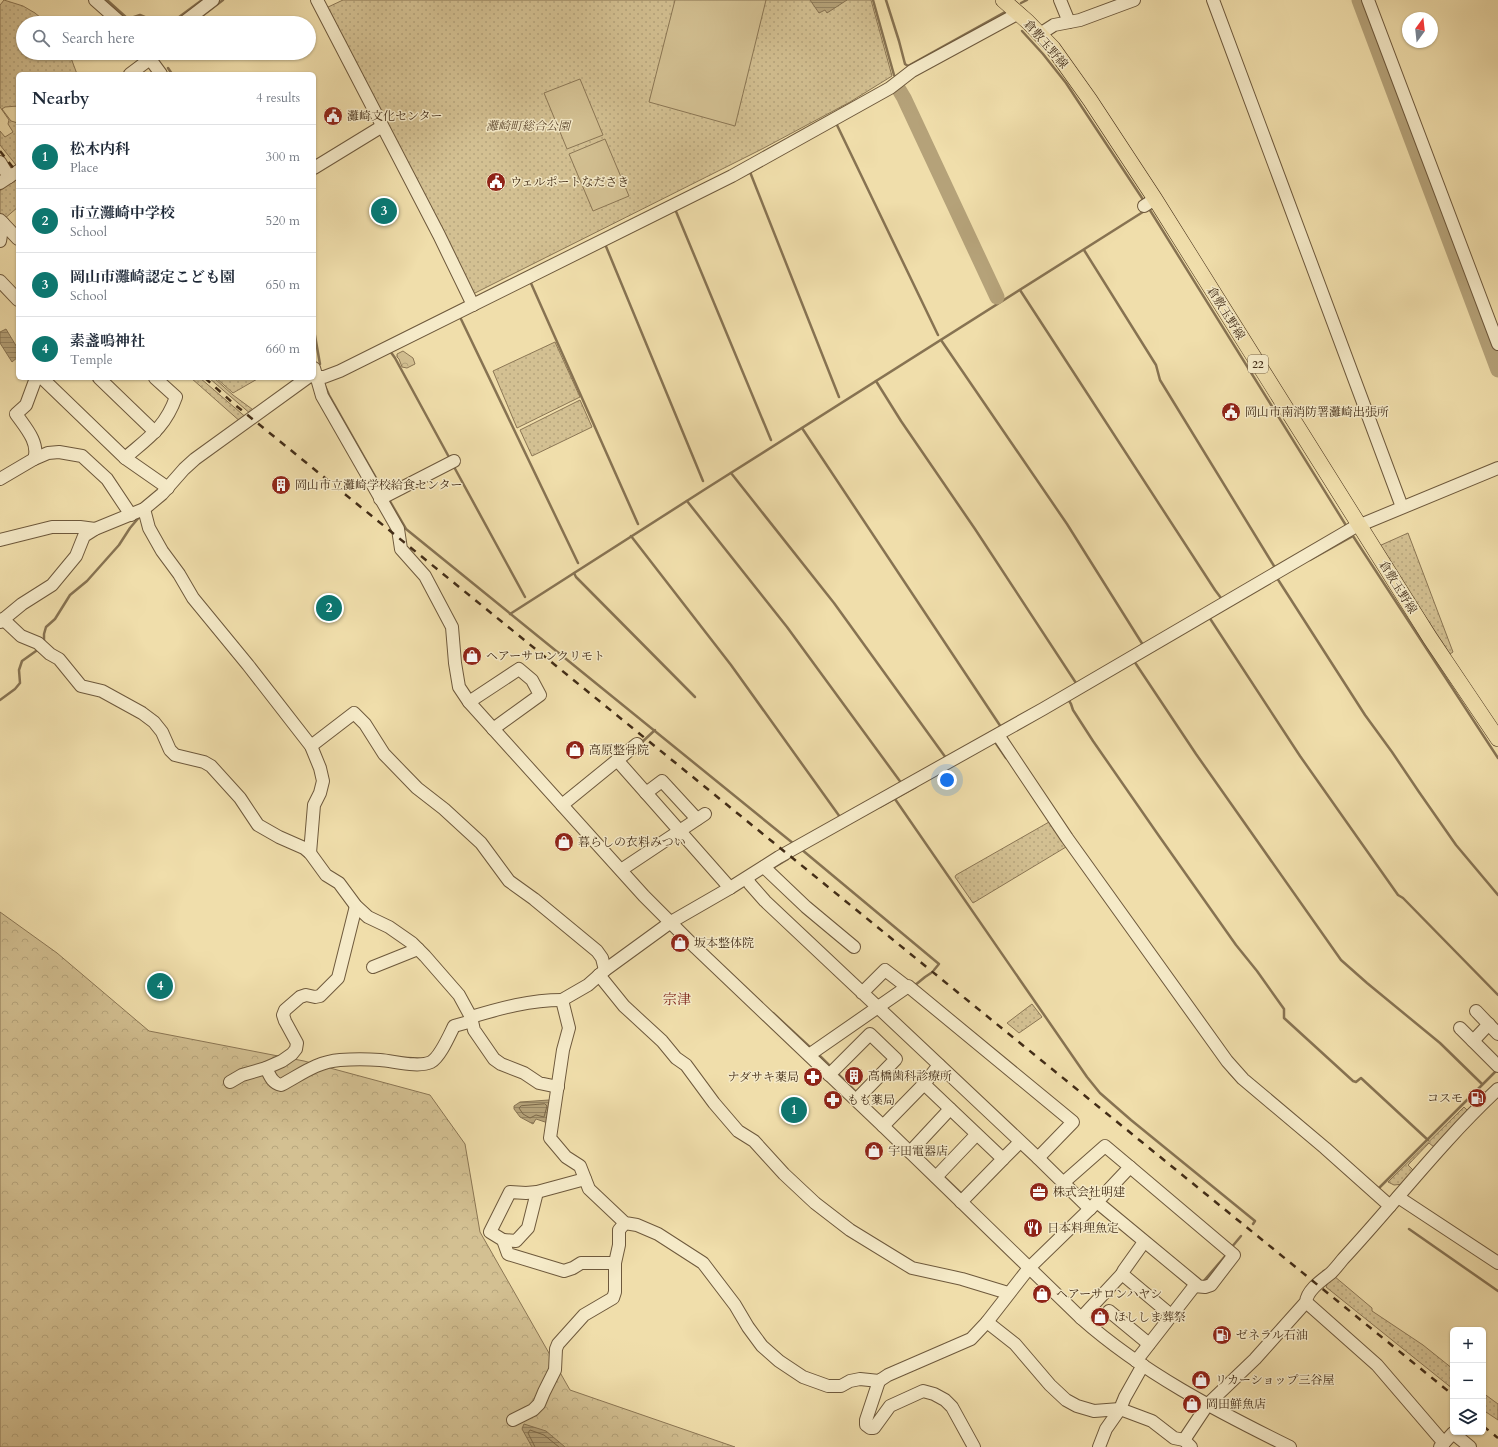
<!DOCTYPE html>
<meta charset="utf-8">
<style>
:root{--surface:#fff;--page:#f2f2f3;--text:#1f2937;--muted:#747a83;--line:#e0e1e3;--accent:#0f766e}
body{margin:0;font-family:Cardo,"Noto Serif JP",serif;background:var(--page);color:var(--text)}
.controls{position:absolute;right:12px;bottom:12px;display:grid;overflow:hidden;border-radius:6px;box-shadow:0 1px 3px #0004}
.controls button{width:36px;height:36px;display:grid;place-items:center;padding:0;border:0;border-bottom:1px solid var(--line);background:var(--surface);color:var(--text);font:20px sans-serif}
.compass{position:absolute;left:1402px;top:12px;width:36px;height:36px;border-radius:50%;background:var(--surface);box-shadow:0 1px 3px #0004;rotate:15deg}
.you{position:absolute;left:947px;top:780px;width:14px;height:14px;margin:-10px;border:3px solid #fff;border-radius:50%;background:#1a73e8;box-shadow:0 0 0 6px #1a73e833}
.badge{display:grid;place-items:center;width:26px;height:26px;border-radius:50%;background:var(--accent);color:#fff;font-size:13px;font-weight:700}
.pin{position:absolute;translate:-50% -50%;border:2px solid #fff;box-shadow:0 1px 4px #0006}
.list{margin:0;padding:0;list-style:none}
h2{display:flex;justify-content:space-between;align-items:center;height:52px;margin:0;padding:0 16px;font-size:17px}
h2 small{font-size:13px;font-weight:400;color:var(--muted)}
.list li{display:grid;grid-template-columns:26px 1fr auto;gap:12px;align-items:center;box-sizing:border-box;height:64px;padding:0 16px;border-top:1px solid var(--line)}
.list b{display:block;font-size:15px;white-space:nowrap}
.list p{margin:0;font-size:13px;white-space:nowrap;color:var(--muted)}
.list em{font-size:13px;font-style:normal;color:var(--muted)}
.icon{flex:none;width:22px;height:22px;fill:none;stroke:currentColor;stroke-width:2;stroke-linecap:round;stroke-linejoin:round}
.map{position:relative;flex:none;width:1498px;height:1447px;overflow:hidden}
.search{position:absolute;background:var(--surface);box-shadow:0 1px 3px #0004;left:16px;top:16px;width:300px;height:44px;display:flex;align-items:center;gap:10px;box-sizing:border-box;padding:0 14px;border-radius:22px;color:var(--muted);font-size:15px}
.panel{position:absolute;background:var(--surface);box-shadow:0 1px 3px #0004;left:16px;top:72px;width:300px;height:308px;border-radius:6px}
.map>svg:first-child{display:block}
.green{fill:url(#green-dots);stroke:#8b7654;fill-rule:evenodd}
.forest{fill:url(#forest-crowns);stroke:#8b7654}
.pitch{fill:#d3c092;stroke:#8b7654}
.water{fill:url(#water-rules);stroke:#877352}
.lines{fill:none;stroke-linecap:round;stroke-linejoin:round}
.shore{stroke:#7c6848;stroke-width:1}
.stream{stroke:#877352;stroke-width:2.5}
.river{stroke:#b5a279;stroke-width:15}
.minor-casing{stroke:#6e593c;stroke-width:14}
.major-casing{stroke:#432d17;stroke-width:16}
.minor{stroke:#f5eac8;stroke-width:12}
.major{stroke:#f0deab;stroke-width:15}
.rail{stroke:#432d17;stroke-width:2.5;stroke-dasharray:7 7;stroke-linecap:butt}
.labels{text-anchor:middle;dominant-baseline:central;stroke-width:3;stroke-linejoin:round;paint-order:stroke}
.shield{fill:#f5eac8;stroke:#78664c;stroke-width:1}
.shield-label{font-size:11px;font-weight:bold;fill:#432d17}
.street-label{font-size:12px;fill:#432d17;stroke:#f5eac8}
.poi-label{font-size:12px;fill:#432d17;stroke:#f5eac8;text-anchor:start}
.park-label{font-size:12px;font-style:italic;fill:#604a30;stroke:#f5eac8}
.quarter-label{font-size:14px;fill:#7a1f14;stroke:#f5eac8}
</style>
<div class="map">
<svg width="1498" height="1447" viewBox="0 0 1498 1447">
<defs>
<pattern id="green-dots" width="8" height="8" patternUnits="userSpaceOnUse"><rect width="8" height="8" fill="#d3c092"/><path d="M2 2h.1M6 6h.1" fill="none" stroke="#b6a57d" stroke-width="1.8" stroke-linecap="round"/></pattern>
<pattern id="forest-crowns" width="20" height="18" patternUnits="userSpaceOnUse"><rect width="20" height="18" fill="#d3c092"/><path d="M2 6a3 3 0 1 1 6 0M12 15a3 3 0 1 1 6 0" fill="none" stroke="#b6a57d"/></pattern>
<pattern id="water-rules" width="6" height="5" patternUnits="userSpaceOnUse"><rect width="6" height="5" fill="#b5a279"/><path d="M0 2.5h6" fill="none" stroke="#958462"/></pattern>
</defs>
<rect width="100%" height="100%" fill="#f0deab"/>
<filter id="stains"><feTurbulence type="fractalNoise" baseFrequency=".005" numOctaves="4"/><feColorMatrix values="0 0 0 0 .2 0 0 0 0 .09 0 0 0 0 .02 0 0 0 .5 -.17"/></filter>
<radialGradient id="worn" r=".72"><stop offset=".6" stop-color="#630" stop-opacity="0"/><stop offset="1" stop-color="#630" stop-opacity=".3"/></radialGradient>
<!-- green -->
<g class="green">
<polygon points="4,0 23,6 35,13 47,23 23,23 23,53 82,53 71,58 77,74 18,74 18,106 5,107 2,109 11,121 18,123 18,164 16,165 0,145 0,131 5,137 13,132 8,124 9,120 0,107 0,5"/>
<polygon points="343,0 871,0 892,76 850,102 762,149 473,294 326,8"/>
<polygon points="15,178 18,179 18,207 4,219 0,216 0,191"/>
<polygon points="555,342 580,397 517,428 493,371"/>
<polygon points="191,378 200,378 248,419 242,423"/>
<polygon points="209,378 214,378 233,395 256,412 252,415"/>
<polygon points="216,378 259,378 233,393"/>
<polygon points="580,400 592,427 532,456 520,430"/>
<polygon points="1408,533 1453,652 1450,654 1379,546"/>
<polygon points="1049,822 1066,847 973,903 955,877 956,875"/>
<polygon points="1032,1004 1042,1017 1019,1033 1007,1023"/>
<path d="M 1464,1107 L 1469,1112 L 1404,1184 L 1394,1185 L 1388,1182 ZM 1429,1143 L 1434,1147 L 1413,1170 L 1408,1165 Z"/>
<polygon points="1334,1276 1372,1308 1372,1311 1423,1345 1453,1369 1453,1389 1326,1287 1328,1282"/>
<polygon points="1483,1393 1498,1404 1498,1420 1483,1410"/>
</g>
<!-- forest -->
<g class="forest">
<polygon points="403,351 413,358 415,364 407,368 402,367 399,359 397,357 397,354"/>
<polygon points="0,912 57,953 149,1031 304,1061 430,1095 465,1144 480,1232 570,1390 735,1447 0,1447"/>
</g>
<!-- pitch -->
<g class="pitch">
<polygon points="675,0 766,0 735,126 649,102"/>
<polygon points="580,79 603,135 567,149 544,93"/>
<polygon points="605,139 629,196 593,211 569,154"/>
</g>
<!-- water -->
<g class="water">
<polygon points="810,0 847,0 827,13 825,10 819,13"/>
<polygon points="6,329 18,349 18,357 12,362 0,343 0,332"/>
<polygon points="549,1100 553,1100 548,1123 536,1119 533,1124 520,1117 514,1109 514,1106 520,1102"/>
<polygon points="524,1424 546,1431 565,1447 532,1447 522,1429"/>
</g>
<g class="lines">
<!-- shore -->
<g class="shore">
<polygon points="545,1104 547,1106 544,1117 536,1115 530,1118 523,1114 519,1108 521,1106"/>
<polyline points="535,1447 528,1433 530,1430 544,1435 559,1447"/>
</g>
<!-- stream -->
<g class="stream">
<polyline points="107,0 128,19 140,15 147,18 150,23"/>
<polyline points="873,0 894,75"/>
<polyline points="886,0 899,41 905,64 908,66 1005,12"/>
<polyline points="1021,3 1027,0"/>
<polyline points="171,23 202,0"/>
<polyline points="193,23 223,0"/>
<polyline points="1022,31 1043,54 1066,83 1144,201"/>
<polyline points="168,68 172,74"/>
<polyline points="836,123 938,335"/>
<polyline points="750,172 839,397"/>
<polyline points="1148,207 1347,527"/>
<polyline points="675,209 771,440"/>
<polyline points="605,244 703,481"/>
<polyline points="1084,250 1156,365 1160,380 1274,566"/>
<polyline points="530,281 638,524"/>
<polyline points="1020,290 1215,590 1221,598"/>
<polyline points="460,317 578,563"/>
<polyline points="314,330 320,364"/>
<polyline points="941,340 1067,524 1143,645"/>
<polyline points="390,351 395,358 450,459"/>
<polyline points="876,381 901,421 975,529 1076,683"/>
<polyline points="325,386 329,395 384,492"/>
<polyline points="802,428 1001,727"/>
<polyline points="453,465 525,597"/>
<polyline points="731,473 834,603 946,758"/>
<polyline points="388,498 406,529 794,844"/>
<polyline points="687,501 787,627 902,784"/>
<polyline points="1351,533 1498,758"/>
<polyline points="631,536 731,665 840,817"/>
<polyline points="1310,560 1353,536"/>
<polyline points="574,573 576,577 695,697"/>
<polyline points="1277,578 1365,715 1392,752 1419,792 1456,845 1498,895"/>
<polyline points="510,614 707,488 1146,210"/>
<polyline points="1209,617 1300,756 1398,895 1403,898 1498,995"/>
<polyline points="44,642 44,634 46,627 55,619 70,595 87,581 119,545 130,528 141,515"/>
<polyline points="1134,661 1196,754 1341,960 1367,983 1440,1043 1482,1084"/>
<polyline points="1068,699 1071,704 1073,710 1093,741 1159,836 1236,945 1257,971 1284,1009 1284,1018 1353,1081 1356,1082 1361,1078 1428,1140"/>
<polyline points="0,700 15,689 20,683 19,670 22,661 36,651"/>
<polyline points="995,742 1006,758"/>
<polyline points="640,744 655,730"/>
<polyline points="895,799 1087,1077 1100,1093 1131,1120 1255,1221 1253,1224"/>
<polyline points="880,807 916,787"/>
<polyline points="801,849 939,964 934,970"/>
<polyline points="771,869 788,859"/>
<polyline points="914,986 925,977 931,973"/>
<polyline points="773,1013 812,1049"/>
<polyline points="817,1053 832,1068"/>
<polyline points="1229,1072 1239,1083"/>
<polyline points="837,1073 857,1093"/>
<polyline points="943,1176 963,1195"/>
<polyline points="1379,1188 1497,1070"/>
<polyline points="1409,1229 1498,1291"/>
<polyline points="1231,1248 1241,1236"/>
<polyline points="1202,1283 1227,1254"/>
</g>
<!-- river -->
<g class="river">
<polyline points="1359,0 1498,370"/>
<polyline points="898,88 904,98 997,297"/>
</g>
<defs>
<g id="minor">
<polyline points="95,0 121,23"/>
<polyline points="317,0 439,235 473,305"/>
<polyline points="1060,0 1069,22"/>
<polyline points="1213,0 1402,507"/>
<polyline points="1368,0 1498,344"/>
<polyline points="183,23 213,0"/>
<polyline points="1040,34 1054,25 1080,20 1134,0"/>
<polyline points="147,53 150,59 161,74"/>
<polyline points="130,74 150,59"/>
<polyline points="0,162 9,177"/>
<polyline points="314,168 381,127"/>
<polyline points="0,183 18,171"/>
<polyline points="1144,206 1155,199"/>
<polyline points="0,220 18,239"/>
<polyline points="0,241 3,223"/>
<polyline points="0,281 18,300"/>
<path d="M 314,368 L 322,396 L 398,529 L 401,549 L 425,576 L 452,627 L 455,663 L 459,687 L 469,702 L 644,896 L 696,948 L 883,1126 L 1081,1318 C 1143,1373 1217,1411 1290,1447"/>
<polyline points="314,377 324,377 340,371 732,176 890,88 912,71 1019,13"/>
<polyline points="42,378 125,458 168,488"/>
<polyline points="99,378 155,432"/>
<path d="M 125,458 C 148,438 165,428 176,397 L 155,378"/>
<polyline points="34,459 48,453 59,452 82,456 107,479 131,515"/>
<path d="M 0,479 L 34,459 C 40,443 25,427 16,414 L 26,405 L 36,378"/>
<polyline points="380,499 454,461"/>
<polyline points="144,509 149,528 162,551 179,574 193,598 248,665 311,746 320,768 323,781 320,793 314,805 310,853"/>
<polyline points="0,540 52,527 80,527 95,529"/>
<polyline points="3,619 21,636 38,643 50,654 59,659 81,686 102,691 142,713 154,722 162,732 170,750 175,755 204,762 211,766 240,798 258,825 279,837 304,848 310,853 326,875 339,883 356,906 368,917 389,927 412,943 425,956 459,995 471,1017 474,1030 494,1059 501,1064 524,1073 539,1083 558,1087"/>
<polyline points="0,622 22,604 52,585 76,556 84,536 95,529 144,509 162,494 184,469 195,459 307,378"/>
<polyline points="469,702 519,669 532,680 540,695 493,729"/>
<polyline points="998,735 1067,838 1227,1061 1243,1079 1325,1148 1390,1206"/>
<polyline points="311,746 354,713 365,724 384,754 417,788 444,809 481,843 509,881 534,899 597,951 602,958 605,970"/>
<polyline points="617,760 730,888"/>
<polyline points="646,793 662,781 697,819"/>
<polyline points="562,805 637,744"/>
<polyline points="764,867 806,907 854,947"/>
<polyline points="621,870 705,814"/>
<polyline points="747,878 750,884 765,901 1038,1158 1073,1122 908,986 907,987 885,970 862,993"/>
<polyline points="373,967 418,949"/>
<polyline points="599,975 624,1006 662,1041 676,1058 686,1065 714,1103 738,1131 754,1141 784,1174 815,1203 850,1230 912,1268 962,1279 1008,1293"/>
<polyline points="1476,1011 1498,1034"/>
<path d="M 471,1017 C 501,1008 530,1000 562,1000"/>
<polyline points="1460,1028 1498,1066"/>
<polyline points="1473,1041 1489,1024"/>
<polyline points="809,1055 907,987"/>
<path d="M 266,1068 C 270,1076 272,1083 281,1085 C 302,1074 316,1062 340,1060 C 353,1059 367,1059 380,1060 C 394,1061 418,1068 431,1062 C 440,1057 449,1036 454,1026 L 472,1021"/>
<polyline points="829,1075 870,1034 896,1059 856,1100"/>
<polyline points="230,1082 242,1075 266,1068 282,1061 292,1054 296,1049 297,1043 285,1021 283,1015 285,1010 300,997 306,995 315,997 320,996 338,978 356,906"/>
<polyline points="924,1084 939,1065"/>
<polyline points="883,1126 924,1084 1003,1159 961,1202"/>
<polyline points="910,1152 950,1109"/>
<polyline points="1038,1158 1090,1209"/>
<polyline points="1003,1159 1020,1142"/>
<polyline points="936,1177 976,1135"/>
<polyline points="585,1179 537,1192 526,1193 510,1192 490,1232 503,1240 508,1254 564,1271 573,1268 581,1263 615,1263"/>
<polyline points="1063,1183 1105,1146 1130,1167"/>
<polyline points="1398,1197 1498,1263"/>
<polyline points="1097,1202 1196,1284 1136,1361"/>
<polyline points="503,1240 516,1241 528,1228 537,1192"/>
<polyline points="1122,1274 1171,1315"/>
<polyline points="1194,1286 1205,1287 1211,1285 1234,1255 1130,1167 1097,1202 1029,1268 987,1322 971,1339 888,1375 879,1381 860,1379 850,1381 841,1386 828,1386 803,1377 779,1361 762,1346 748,1327 735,1305 703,1263 658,1234 637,1225 625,1223 589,1189 580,1166 566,1157 550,1138 563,1050 569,1028 562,1000 588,985 605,970 671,922 730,888 779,857 1043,709 1353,528 1498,468"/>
<polyline points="1306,1302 1377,1365 1444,1443 1440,1447"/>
<polyline points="1109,1311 1149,1344"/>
<polyline points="1081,1318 1122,1274 1124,1270 1144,1242"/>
<polyline points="987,1322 1015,1344 1050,1385 1066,1400 1077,1406 1094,1411 1120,1409 1152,1421 1174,1438 1184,1440 1191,1447"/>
<polyline points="879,1381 866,1420 866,1425 870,1428 874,1428 890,1406 923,1391 934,1394 945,1400 952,1407 974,1447"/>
<polyline points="513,1420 533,1410 539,1404 544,1392 555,1370 556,1349 558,1344 584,1315 613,1298 615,1292 615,1263 619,1245 619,1230 625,1223"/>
<path d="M 1184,1440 L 1208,1404 L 1255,1359 L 1306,1302 C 1307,1290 1322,1280 1331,1273 C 1335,1269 1339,1264 1343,1259 C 1395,1203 1442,1141 1498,1089"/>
<polyline points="1444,1443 1453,1433 1470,1447"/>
<polyline points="1099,1447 1106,1429 1120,1409 1125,1397 1143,1365"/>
</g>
<polyline id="major" points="1003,0 1028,22 1053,48 1090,100 1155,199 1430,638 1498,739"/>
</defs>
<!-- minor casing -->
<use href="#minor" class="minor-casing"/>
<!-- major casing -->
<use href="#major" class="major-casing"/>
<!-- minor -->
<use href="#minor" class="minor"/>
<!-- major -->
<use href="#major" class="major"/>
<!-- rail -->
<g class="rail">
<polyline points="0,151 18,174"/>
<polyline points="205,378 234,404 1453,1395"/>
<polyline points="1483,1426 1498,1438"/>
</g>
</g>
<!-- icons -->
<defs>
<symbol id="civic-disc" viewBox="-11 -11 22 22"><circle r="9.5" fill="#8f2418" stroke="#f5eac8"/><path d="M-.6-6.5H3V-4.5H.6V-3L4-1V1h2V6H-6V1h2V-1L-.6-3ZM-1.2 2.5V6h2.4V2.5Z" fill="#fff"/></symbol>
<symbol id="building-disc" viewBox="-11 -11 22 22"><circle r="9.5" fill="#8f2418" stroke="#f5eac8"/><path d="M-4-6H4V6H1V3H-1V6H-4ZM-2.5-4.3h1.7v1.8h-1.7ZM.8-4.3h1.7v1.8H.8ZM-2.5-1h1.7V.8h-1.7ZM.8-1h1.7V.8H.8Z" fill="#fff"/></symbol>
<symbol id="shop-disc" viewBox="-11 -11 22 22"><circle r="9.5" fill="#8f2418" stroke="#f5eac8"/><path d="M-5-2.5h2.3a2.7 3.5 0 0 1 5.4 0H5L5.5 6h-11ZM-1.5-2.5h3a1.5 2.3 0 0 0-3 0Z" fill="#fff"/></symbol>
<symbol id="pharmacy-disc" viewBox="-11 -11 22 22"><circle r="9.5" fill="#8f2418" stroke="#f5eac8"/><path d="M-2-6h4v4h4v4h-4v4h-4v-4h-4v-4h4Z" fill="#fff"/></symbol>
<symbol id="fuel-disc" viewBox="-11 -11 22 22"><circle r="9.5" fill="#8f2418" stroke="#f5eac8"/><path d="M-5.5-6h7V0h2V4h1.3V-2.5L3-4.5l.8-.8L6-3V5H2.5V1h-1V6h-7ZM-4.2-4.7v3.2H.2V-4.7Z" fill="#fff"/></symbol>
<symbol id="office-disc" viewBox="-11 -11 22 22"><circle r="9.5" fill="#8f2418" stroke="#f5eac8"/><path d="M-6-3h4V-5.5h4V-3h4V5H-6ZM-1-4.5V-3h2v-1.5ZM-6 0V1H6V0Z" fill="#fff"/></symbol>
<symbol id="restaurant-disc" viewBox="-11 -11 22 22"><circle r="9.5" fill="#8f2418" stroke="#f5eac8"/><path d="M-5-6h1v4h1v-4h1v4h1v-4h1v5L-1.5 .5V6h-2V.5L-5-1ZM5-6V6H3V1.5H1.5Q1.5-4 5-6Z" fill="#fff"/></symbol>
</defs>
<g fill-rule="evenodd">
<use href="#civic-disc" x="322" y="105" width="22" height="22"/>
<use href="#civic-disc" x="485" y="171" width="22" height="22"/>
<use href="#civic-disc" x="1220" y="401" width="22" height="22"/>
<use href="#building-disc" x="270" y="474" width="22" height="22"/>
<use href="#shop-disc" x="461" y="645" width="22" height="22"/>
<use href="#shop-disc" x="564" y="739" width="22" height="22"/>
<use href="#shop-disc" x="553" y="831" width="22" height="22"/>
<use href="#shop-disc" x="669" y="932" width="22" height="22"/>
<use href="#building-disc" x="843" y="1065" width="22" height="22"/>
<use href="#pharmacy-disc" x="802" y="1066" width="22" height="22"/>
<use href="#fuel-disc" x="1466" y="1087" width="22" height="22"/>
<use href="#pharmacy-disc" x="822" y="1089" width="22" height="22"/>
<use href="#shop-disc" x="863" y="1140" width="22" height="22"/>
<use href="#office-disc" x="1028" y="1181" width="22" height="22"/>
<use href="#restaurant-disc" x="1022" y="1217" width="22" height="22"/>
<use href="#shop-disc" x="1031" y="1283" width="22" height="22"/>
<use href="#shop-disc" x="1089" y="1306" width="22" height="22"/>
<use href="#fuel-disc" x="1211" y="1324" width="22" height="22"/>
<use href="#shop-disc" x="1190" y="1369" width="22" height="22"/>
<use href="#shop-disc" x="1181" y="1393" width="22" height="22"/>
</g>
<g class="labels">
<!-- shield labels -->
<rect class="shield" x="1248" y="355" width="20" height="18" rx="3"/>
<g class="shield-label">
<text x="1258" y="364">22</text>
</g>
<!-- street labels -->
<g class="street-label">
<text transform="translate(1046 44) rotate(49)">倉敷玉野線</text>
<text transform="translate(1226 313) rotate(58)">倉敷玉野線</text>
<text transform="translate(1398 587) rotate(58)">倉敷玉野線</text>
</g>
<!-- poi labels -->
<g class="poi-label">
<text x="347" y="116">灘崎文化センター</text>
<text x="510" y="182">ウェルポートなださき</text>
<text x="1245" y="412">岡山市南消防署灘崎出張所</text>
<text x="295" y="485">岡山市立灘崎学校給食センター</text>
<text x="486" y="656">ヘアーサロンクリモト</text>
<text x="589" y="750">高原整骨院</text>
<text x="578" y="842">暮らしの衣料みつい</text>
<text x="694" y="943">坂本整体院</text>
<text x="868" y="1076">高橋歯科診療所</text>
<text x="799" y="1077" text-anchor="end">ナダサキ薬局</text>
<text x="1463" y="1098" text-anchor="end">コスモ</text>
<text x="847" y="1100">もも薬局</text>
<text x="888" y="1151">宇田電器店</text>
<text x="1053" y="1192">株式会社明建</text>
<text x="1047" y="1228">日本料理魚定</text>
<text x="1056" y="1294">ヘアーサロンハヤシ</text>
<text x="1114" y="1317">ほししま葬祭</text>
<text x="1236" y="1335">ゼネラル石油</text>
<text x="1215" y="1380">リカーショップ三谷屋</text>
<text x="1206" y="1404">岡田鮮魚店</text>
</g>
<!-- park labels -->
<g class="park-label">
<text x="528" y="126">灘崎町総合公園</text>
</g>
<!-- quarter labels -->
<g class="quarter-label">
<text x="677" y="999">宗津</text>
</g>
</g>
<rect width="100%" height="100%" filter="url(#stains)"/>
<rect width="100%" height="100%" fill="url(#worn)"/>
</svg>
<div class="controls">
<button>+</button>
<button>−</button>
<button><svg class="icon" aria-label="layers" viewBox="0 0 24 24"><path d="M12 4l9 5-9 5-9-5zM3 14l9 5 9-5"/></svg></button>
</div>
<svg class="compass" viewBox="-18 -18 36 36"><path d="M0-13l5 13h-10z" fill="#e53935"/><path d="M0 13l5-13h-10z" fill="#747a83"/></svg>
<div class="you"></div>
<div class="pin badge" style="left:794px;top:1110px">1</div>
<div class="pin badge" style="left:329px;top:608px">2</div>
<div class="pin badge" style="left:384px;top:211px">3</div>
<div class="pin badge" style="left:160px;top:986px">4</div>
<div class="search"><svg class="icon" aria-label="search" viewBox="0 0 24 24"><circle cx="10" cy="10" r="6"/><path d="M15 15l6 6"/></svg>Search here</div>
<section class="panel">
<h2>Nearby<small>4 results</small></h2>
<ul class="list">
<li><span class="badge">1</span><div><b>松木内科</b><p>Place</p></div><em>300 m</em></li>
<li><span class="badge">2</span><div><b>市立灘崎中学校</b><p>School</p></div><em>520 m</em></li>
<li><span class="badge">3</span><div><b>岡山市灘崎認定こども園</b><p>School</p></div><em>650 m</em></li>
<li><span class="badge">4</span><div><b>素盞嗚神社</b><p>Temple</p></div><em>660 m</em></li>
</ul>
</section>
</div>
